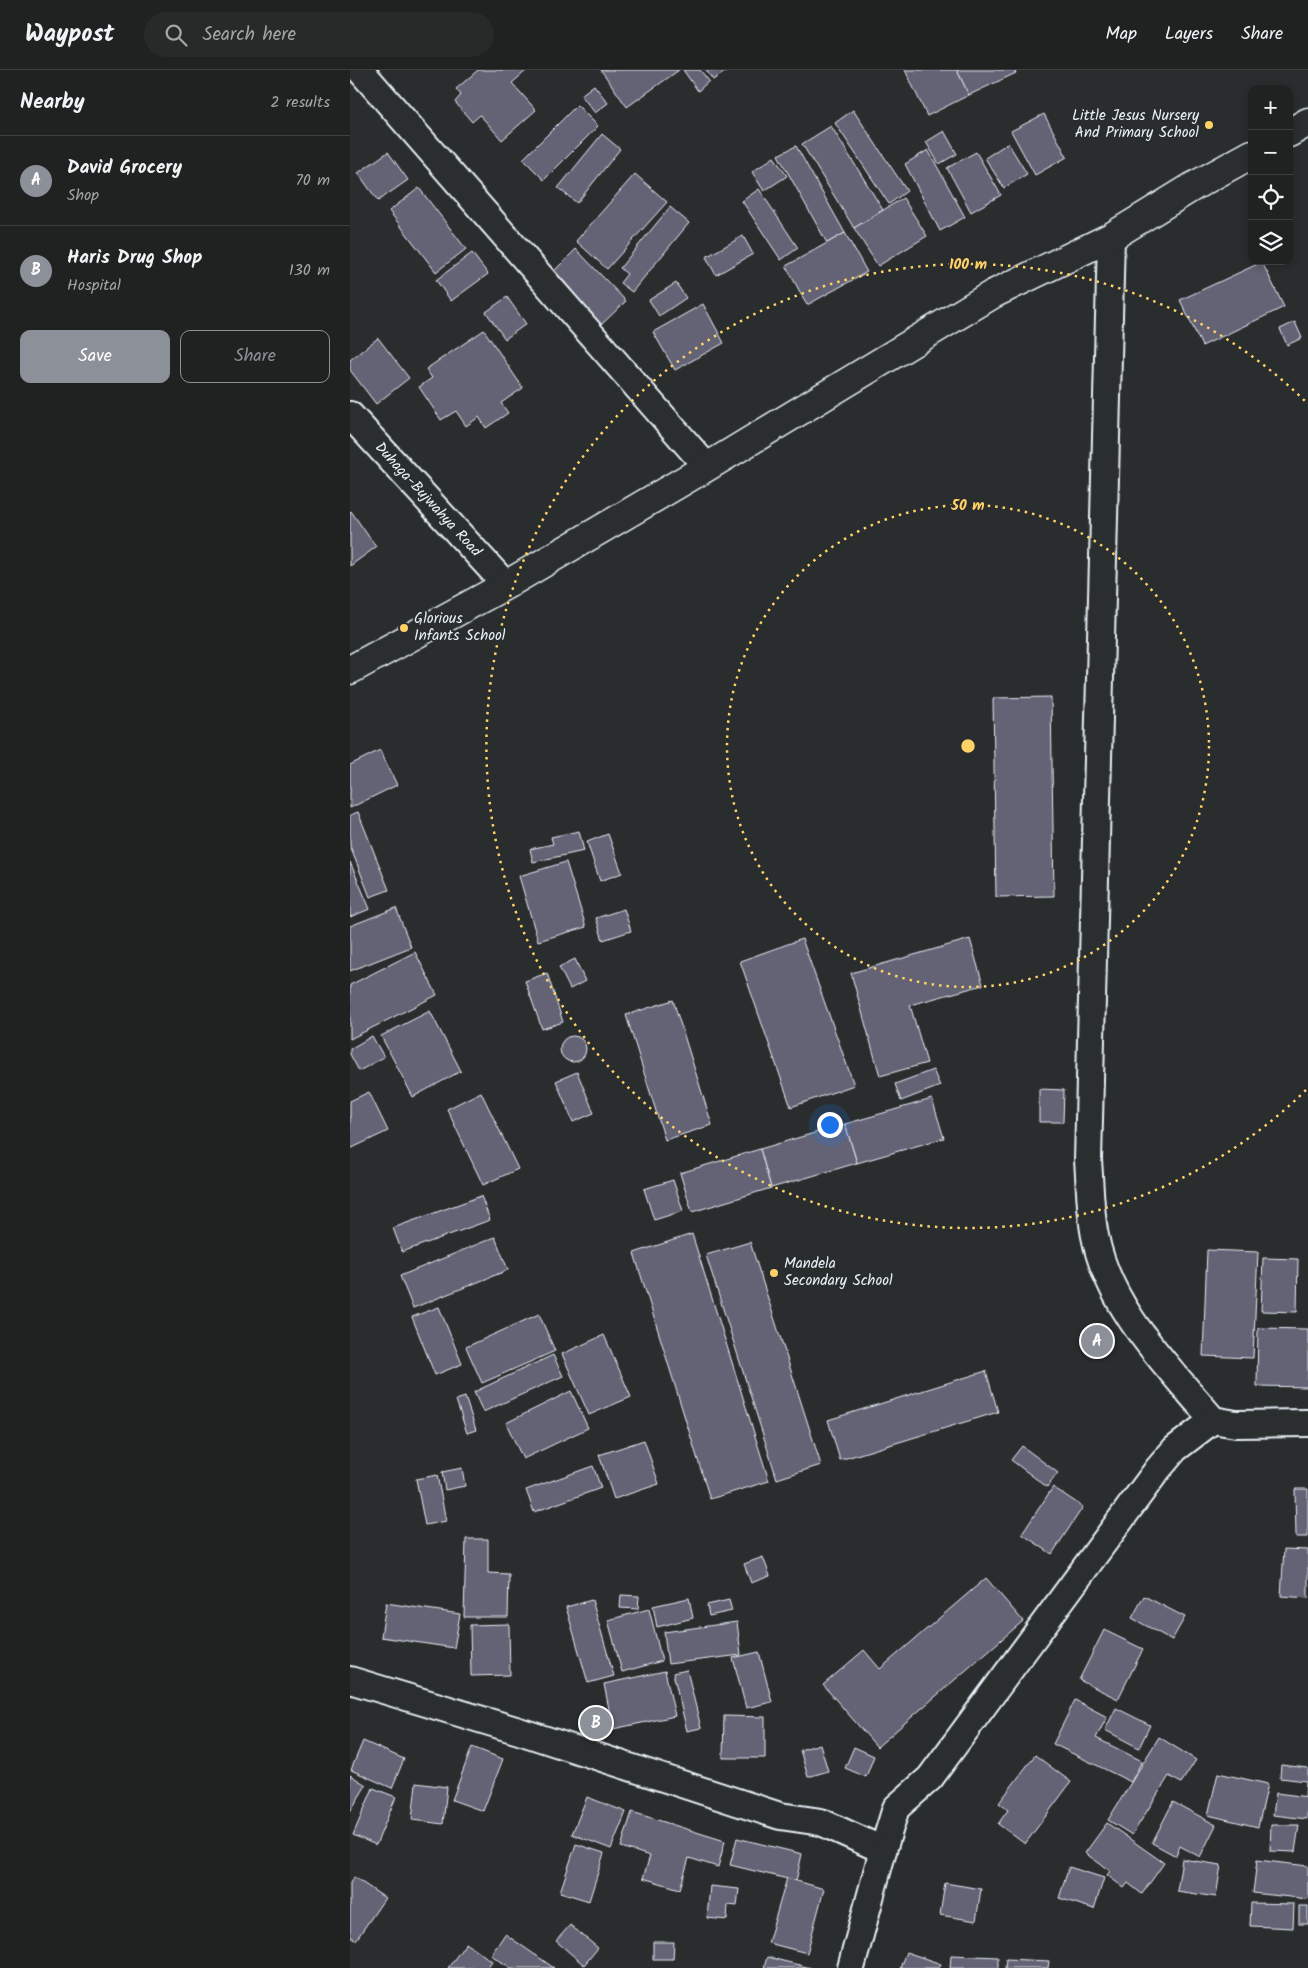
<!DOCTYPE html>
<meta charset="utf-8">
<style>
:root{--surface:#202222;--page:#282a2a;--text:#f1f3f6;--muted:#a2a4a5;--line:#3d3f40;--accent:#8c9099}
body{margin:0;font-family:Kalam,sans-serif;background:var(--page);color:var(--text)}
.controls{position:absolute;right:15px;top:15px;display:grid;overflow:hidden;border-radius:10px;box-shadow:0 2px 8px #0003}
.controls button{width:45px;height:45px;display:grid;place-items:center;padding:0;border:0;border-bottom:1px solid var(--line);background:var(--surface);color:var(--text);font:25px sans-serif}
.you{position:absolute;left:479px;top:1054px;width:18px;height:18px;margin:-12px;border:4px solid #fff;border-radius:50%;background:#1a73e8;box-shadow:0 0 0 8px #1a73e833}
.badge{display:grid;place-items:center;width:32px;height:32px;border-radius:50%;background:var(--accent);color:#fff;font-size:16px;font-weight:700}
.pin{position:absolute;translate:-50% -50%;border:2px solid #fff;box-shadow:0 1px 5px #0006}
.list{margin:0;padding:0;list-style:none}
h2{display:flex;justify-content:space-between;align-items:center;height:65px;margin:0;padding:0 20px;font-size:21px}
h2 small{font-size:16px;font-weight:400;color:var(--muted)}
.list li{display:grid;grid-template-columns:32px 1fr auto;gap:15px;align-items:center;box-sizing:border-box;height:90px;padding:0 20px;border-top:1px solid var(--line)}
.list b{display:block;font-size:19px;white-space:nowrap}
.list p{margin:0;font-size:16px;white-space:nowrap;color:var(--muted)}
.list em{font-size:16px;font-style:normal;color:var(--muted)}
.actions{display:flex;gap:10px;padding:15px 20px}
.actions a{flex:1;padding:11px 0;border:1px solid var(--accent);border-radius:10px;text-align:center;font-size:18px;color:var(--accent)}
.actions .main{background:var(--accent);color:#fff}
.icon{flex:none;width:28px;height:28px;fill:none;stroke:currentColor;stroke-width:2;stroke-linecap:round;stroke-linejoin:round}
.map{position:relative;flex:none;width:958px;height:1898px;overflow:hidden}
header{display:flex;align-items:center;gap:30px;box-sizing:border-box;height:70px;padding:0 25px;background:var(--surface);border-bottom:1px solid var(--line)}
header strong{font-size:24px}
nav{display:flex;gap:28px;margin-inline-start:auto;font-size:18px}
.search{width:350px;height:45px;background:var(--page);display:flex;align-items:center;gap:12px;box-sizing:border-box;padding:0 18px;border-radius:28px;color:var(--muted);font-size:19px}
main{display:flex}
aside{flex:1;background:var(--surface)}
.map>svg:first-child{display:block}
.building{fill:#636375;stroke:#e8f1f8}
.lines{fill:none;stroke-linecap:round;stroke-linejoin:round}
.minor-casing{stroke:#e8f1f8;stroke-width:30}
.tertiary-casing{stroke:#e8f1f8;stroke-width:31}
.minor{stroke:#2a2d2e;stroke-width:26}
.tertiary{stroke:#2a2d2e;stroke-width:28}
.ring{fill:none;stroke:#ffd166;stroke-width:2.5;stroke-dasharray:2.5 5}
.poi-dot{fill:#ffd166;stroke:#2a2d2e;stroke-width:2}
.labels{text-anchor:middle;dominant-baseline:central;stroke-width:4;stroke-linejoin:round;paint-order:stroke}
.poi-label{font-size:15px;fill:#e8f1f8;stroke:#2a2d2e;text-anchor:start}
.street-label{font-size:15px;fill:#e8f1f8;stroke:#2a2d2e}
.centre{fill:#ffd166;stroke:#2a2d2e;stroke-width:2.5}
.ring-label{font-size:15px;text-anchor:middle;font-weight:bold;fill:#ffd166;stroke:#2a2d2e;stroke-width:4;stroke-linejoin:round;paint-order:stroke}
</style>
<header>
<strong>Waypost</strong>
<div class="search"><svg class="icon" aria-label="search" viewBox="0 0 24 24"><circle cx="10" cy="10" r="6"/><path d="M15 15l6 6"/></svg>Search here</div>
<nav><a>Map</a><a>Layers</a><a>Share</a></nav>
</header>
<main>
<aside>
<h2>Nearby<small>2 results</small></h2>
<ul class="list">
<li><span class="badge">A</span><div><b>David Grocery</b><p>Shop</p></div><em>70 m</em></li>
<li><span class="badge">B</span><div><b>Haris Drug Shop</b><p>Hospital</p></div><em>130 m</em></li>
</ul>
<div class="actions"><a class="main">Save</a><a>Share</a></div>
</aside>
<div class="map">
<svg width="958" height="1898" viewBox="0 0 958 1898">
<rect width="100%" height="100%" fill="#2a2d2e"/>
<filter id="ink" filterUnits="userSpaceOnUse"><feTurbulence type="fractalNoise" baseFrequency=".02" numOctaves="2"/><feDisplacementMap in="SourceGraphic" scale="10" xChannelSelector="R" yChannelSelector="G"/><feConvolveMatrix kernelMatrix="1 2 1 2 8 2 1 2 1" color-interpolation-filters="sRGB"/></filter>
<g filter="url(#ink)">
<!-- building -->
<g class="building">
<polygon points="128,0 177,0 162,13 186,40 152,70 130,45 122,52 105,32 111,25 106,19"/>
<polygon points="251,0 329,0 277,37"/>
<polygon points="333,0 350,0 359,11 348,21"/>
<polygon points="356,0 378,0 363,10"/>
<polygon points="555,0 607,0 619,25 577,46"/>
<polygon points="607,0 664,0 666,3 619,25"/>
<polygon points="244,15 258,33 245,43 231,25"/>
<polygon points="227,35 248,56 194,110 173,89"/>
<polygon points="503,40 557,121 539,134 485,53"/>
<polygon points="694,44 717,87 685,105 661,61"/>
<polygon points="481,56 533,140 504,158 452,74"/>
<polygon points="594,61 607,84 589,94 576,72"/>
<polygon points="252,64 270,79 227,133 208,118"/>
<polygon points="658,73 677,104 654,118 635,88"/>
<polygon points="446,76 495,163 477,173 428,85"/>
<polygon points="578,80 615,147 590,161 555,94"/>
<polygon points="38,82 58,110 28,131 8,103"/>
<polygon points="626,82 651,125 621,142 597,98"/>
<polygon points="424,87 437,106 414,121 402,102"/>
<polygon points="285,104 317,132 257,199 226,171"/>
<polygon points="69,118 116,179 86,202 39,141"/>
<polygon points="409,119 448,178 431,190 392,131"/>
<polygon points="553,128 577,166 528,196 504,158"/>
<polygon points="320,137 339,153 282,222 270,213 277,204 270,198"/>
<polygon points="495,163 517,202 457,235 436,196"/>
<polygon points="393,166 403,184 366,205 356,187"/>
<polygon points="226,179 276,231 251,255 202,203"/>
<polygon points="122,183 138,204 101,231 86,210"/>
<polygon points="912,192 934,237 852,276 830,230"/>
<polygon points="326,213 336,228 309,246 299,230"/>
<polygon points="157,227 176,254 155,269 136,242"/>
<polygon points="353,234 374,273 325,300 303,262"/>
<polygon points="945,252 952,268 937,275 930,259"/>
<polygon points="134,260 173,318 151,333 158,343 136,358 129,347 116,356 106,341 91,350 69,317 82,308 76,299"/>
<polygon points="28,268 59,308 26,334 0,300 0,290"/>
<polygon points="1,441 26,477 0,496 0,442"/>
<polygon points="701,627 704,826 646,827 643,628"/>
<polygon points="30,680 47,715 0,738 0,695"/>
<polygon points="8,742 39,820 20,827 0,776 0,745"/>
<polygon points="229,761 234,781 183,792 180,779 203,774 201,767"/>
<polygon points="258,764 272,803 250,811 237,772"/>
<polygon points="0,792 20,839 0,847"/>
<polygon points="216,792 236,857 188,871 169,806"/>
<polygon points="46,838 61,877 0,901 0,856"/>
<polygon points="274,839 281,861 253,870 246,848"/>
<polygon points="452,869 504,1015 441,1037 390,891"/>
<polygon points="620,869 633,915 560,935 577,993 530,1006 501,903"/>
<polygon points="65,882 87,925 0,969 0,915"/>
<polygon points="225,889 235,911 220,919 209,897"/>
<polygon points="197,903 213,952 192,959 175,911"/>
<polygon points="323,930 362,1055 315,1070 276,945"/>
<polygon points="80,941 111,1001 63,1027 31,966"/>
<circle cx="223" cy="979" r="13"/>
<polygon points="22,966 34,987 9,1001 0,984 0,979"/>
<polygon points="583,1000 590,1016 551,1031 545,1014"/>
<polygon points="227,1002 244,1043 223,1052 206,1011"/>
<polygon points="689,1019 714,1020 713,1052 689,1052"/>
<polygon points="19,1022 38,1061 0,1079 0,1031"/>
<polygon points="131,1022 168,1099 133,1115 97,1039"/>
<polygon points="582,1029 594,1068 507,1093 495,1054"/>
<polygon points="495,1054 507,1093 421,1118 410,1079"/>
<polygon points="410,1079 421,1118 342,1142 330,1103"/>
<polygon points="323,1110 333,1141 304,1150 294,1119"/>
<polygon points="131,1126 140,1150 52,1182 43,1158"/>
<polygon points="342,1164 419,1411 360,1429 284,1183"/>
<polygon points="145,1167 158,1200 63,1238 50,1206"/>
<polygon points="400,1172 471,1395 427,1409 356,1185"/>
<polygon points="857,1180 908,1182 903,1288 853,1286"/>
<polygon points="913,1188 948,1189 947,1242 911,1241"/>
<polygon points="89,1237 112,1294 85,1305 62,1247"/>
<polygon points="189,1244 205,1281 132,1313 116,1277"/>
<polygon points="908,1258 958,1259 958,1317 907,1316"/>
<polygon points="254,1265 281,1327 239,1345 212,1284"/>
<polygon points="203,1285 213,1306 133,1342 124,1322"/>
<polygon points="636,1301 648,1342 490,1390 478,1350"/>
<polygon points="221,1321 238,1358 173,1389 156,1353"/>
<polygon points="115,1327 126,1360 117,1363 106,1330"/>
<polygon points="294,1370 309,1414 264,1429 249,1385"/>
<polygon points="672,1376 708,1403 697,1417 661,1390"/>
<polygon points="243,1396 251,1418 184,1442 176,1420"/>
<polygon points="112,1398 115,1416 95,1420 92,1402"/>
<polygon points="87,1405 96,1451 75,1455 66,1409"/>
<polygon points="703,1417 733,1437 702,1484 672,1464"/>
<polygon points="945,1419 958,1419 958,1467 946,1467"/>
<polygon points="116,1469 138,1469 138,1503 159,1504 158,1547 114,1547"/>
<polygon points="934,1479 958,1480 958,1528 931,1526"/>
<polygon points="413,1487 420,1506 401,1513 394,1494"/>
<polygon points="636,1508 673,1551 527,1677 473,1615 514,1580 530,1599"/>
<polygon points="271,1525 289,1526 288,1539 270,1538"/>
<polygon points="794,1526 835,1547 822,1570 782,1548"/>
<polygon points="339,1528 343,1548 307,1557 303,1536"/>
<polygon points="242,1530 264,1606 238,1613 216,1537"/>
<polygon points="379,1530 382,1541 359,1546 357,1535"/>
<polygon points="36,1533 110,1544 104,1578 31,1567"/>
<polygon points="299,1539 312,1591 272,1602 258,1550"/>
<polygon points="387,1552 391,1585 318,1594 314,1562"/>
<polygon points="159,1554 160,1605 121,1606 120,1555"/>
<polygon points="754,1560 793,1579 768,1629 729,1610"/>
<polygon points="409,1582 422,1632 396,1638 383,1588"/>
<polygon points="337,1600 351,1658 337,1661 323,1603"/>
<polygon points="315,1601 325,1646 263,1659 254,1614"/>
<polygon points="725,1630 757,1647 746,1668 792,1691 781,1712 703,1674"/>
<polygon points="766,1638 800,1655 789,1678 755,1660"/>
<polygon points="374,1646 415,1647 415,1688 373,1688"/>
<polygon points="809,1667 846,1690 831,1713 819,1706 782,1765 758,1750"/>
<polygon points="13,1671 54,1689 42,1718 1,1700"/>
<polygon points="470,1674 478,1701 458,1707 450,1680"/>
<polygon points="122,1677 153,1689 133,1741 102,1730"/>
<polygon points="504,1677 524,1686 516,1707 495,1698"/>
<polygon points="685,1685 721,1712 675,1774 648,1754 658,1740 649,1733"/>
<polygon points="931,1695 958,1698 958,1727 955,1726 956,1711 930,1708"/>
<polygon points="868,1703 918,1714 908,1757 858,1745"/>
<polygon points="0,1705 16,1715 0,1742"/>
<polygon points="66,1713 97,1717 93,1754 62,1750"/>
<polygon points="23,1718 46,1727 26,1775 3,1765"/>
<polygon points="926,1723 958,1727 957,1749 923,1745"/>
<polygon points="237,1727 276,1742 261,1779 222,1764"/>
<polygon points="823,1732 866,1755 850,1787 830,1776 826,1786 802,1773"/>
<polygon points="282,1742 375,1771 368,1797 339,1788 330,1819 293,1808 300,1786 271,1777"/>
<polygon points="757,1753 814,1793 792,1824 778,1813 774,1818 757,1805 760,1801 735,1783"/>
<polygon points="921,1755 949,1755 945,1782 920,1781"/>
<polygon points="387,1768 452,1784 446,1811 380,1795"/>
<polygon points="226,1774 254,1783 239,1831 210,1822"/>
<polygon points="832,1789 871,1795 866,1827 827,1821"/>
<polygon points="907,1790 958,1796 958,1829 903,1823"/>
<polygon points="719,1797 754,1808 744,1839 709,1828"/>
<polygon points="4,1807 35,1828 6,1870 0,1866 0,1813"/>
<polygon points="437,1808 474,1819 457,1883 418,1873"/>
<polygon points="595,1813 631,1819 626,1851 590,1845"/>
<polygon points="360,1816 389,1819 387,1836 378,1835 377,1850 357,1848"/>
<polygon points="901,1833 944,1834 943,1858 900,1856"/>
<rect x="949" y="1836" width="9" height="18"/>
<polygon points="220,1855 248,1878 234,1895 206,1871"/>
<polygon points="155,1864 204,1898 161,1898 141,1885"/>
<polygon points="303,1872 324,1872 323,1889 303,1889"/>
<polygon points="116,1873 142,1891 137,1898 98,1898"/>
<polygon points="556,1882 591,1894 589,1898 550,1898"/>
<polygon points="601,1885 648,1887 648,1898 600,1898"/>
<polygon points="417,1887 461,1898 414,1898"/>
<polygon points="656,1889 699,1891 698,1898 655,1898"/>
</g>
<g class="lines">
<defs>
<g id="minor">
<polyline points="10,0 357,397"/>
<path d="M 761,167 L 738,1090 C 740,1115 740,1142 745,1166 C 759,1239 817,1295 863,1350"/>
<path id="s1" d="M 0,345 L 156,515"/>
<polyline points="0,1610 169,1661 430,1746 471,1752 533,1780 546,1738 580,1708 808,1399 825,1379 863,1350 886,1354 958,1353"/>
<polyline points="501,1898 533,1780"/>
</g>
<g id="tertiary">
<polyline points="939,63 958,52"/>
<polyline points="0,600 156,515 357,397 643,224 761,167 844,116 902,84"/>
</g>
</defs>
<!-- minor casing -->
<use href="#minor" class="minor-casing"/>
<!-- tertiary casing -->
<use href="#tertiary" class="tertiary-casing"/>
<!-- minor -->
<use href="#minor" class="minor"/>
<!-- tertiary -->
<use href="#tertiary" class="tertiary"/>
</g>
</g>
<!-- distance rings -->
<g class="ring">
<circle cx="618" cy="676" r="241"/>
<path d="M956 1020A482 482 0 1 1 956 332"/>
</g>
<!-- markers -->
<g class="poi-dot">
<circle cx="859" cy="55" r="5"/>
<circle cx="54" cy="558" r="5"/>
<circle cx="424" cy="1203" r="5"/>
</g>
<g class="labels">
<!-- poi labels -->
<g class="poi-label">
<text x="849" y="46" text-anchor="end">Little Jesus Nursery<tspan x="849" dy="17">And Primary School</tspan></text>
<text x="64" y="549">Glorious<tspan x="64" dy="17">Infants School</tspan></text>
<text x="434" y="1194">Mandela<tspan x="434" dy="17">Secondary School</tspan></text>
</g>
<!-- street labels -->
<g class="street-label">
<text stroke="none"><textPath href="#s1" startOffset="115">Duhaga-Bujwahya Road</textPath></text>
</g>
</g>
<circle cx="618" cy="676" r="8" class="centre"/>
<g class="ring-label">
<text x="618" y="199">100 m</text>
<text x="618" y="440">50 m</text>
</g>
</svg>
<div class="controls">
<button>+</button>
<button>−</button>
<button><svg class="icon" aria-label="locate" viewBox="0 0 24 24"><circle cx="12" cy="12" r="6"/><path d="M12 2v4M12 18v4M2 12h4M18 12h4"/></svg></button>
<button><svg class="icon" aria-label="layers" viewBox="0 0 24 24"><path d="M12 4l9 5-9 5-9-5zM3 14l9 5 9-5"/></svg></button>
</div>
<div class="you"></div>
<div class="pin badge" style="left:747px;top:1271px">A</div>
<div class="pin badge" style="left:246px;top:1653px">B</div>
</div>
</main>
